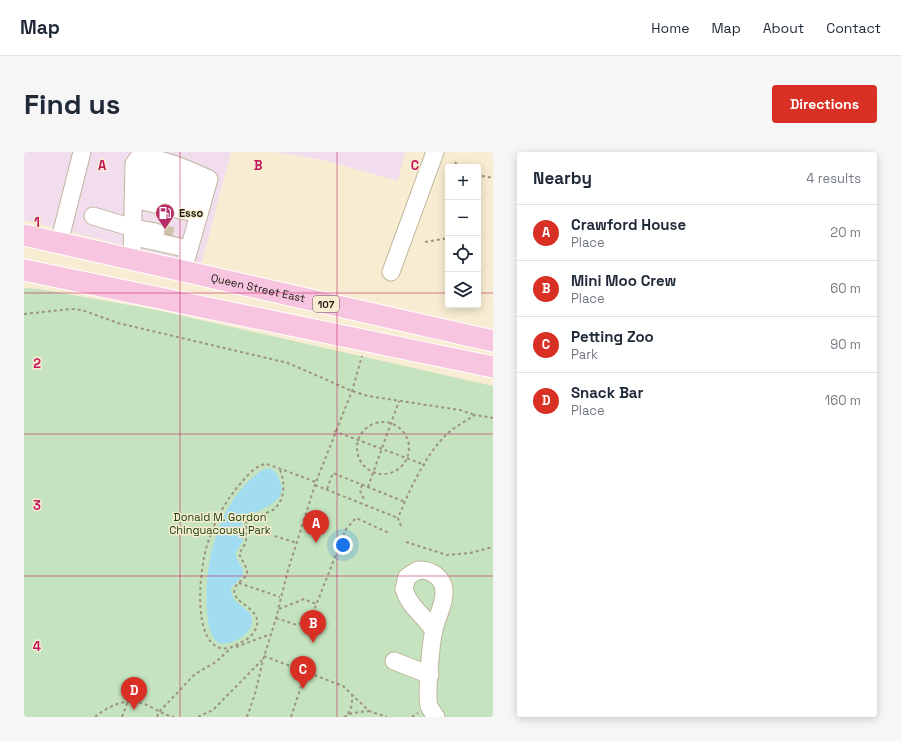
<!DOCTYPE html>
<meta charset="utf-8">
<style>
:root{--surface:#fff;--page:#f6f6f7;--text:#1f2937;--muted:#747a83;--line:#e0e1e3;--accent:#d93025}
body{margin:0;font-family:"Space Grotesk",sans-serif;background:var(--page);color:var(--text)}
.controls{position:absolute;right:12px;top:12px;display:grid;overflow:hidden;border-radius:4px;box-shadow:0 2px 10px #0003}
.controls button{width:36px;height:36px;display:grid;place-items:center;padding:0;border:0;border-bottom:1px solid var(--line);background:var(--surface);color:var(--text);font:20px sans-serif}
.you{position:absolute;left:319px;top:393px;width:14px;height:14px;margin:-10px;border:3px solid #fff;border-radius:50%;background:#1a73e8;box-shadow:0 0 0 6px #1a73e833}
.badge{display:grid;place-items:center;width:26px;height:26px;border-radius:50%;background:var(--accent);color:#fff;font-size:13px;font-weight:700}
.pin{position:absolute;translate:-50% -33px;filter:drop-shadow(0 1px 2px #0008)}
.pin::after{content:'';position:absolute;top:21px;width:14px;height:12px;background:inherit;clip-path:polygon(0 0,100% 0,50% 100%)}
.list{margin:0;padding:0;list-style:none}
h2{display:flex;justify-content:space-between;align-items:center;height:52px;margin:0;padding:0 16px;font-size:17px}
h2 small{font-size:13px;font-weight:400;color:var(--muted)}
.list li{display:grid;grid-template-columns:26px 1fr auto;gap:12px;align-items:center;box-sizing:border-box;height:56px;padding:0 16px;border-top:1px solid var(--line)}
.list b{display:block;font-size:15px;white-space:nowrap}
.list p{margin:0;font-size:13px;white-space:nowrap;color:var(--muted)}
.list em{font-size:13px;font-style:normal;color:var(--muted)}
.icon{flex:none;width:22px;height:22px;fill:none;stroke:currentColor;stroke-width:2;stroke-linecap:round;stroke-linejoin:round}
.map{position:relative;flex:none;width:469px;height:565px;overflow:hidden;border-radius:4px}
header{display:flex;align-items:center;gap:24px;box-sizing:border-box;height:56px;padding:0 20px;background:var(--surface);border-bottom:1px solid var(--line)}
header strong{font-size:19px}
nav{display:flex;gap:22px;margin-inline-start:auto;font-size:14px}
.intro{display:flex;align-items:center;justify-content:space-between;box-sizing:border-box;height:96px;padding:0 24px}
h1{margin:0;font-size:28px}
.button{padding:10px 18px;border-radius:4px;background:var(--accent);color:#fff;font-size:14px;font-weight:700}
main{display:flex;gap:24px;padding:0 24px}
aside{flex:1;background:var(--surface);border-radius:4px;box-shadow:0 2px 10px #0003}
.map>svg:first-child{display:block}
.commercial{fill:#f1dded}
.green{fill:#c5e3bf}
.water{fill:#a2dcf0}
.lines{fill:none;stroke-linecap:round;stroke-linejoin:round}
.minor-tunnel{stroke:#cdc3ab;stroke-width:17;stroke-dasharray:17 8;stroke-linecap:butt}
.minor-casing{stroke:#bfb59b;stroke-width:19}
.major-casing{stroke:#fff;stroke-width:23}
.path{stroke:#9c9480;stroke-width:2;stroke-dasharray:3 3;stroke-linecap:butt}
.minor{stroke:#fff;stroke-width:17}
.major{stroke:#f8c5e0;stroke-width:21}
.grid{fill:none;stroke:#c2185b;stroke-width:1;stroke-opacity:0.55}
.labels{text-anchor:middle;dominant-baseline:central;stroke-width:3;stroke-linejoin:round;paint-order:stroke}
.shield{fill:#f8edd2;stroke:#605a4b;stroke-width:1}
.shield-label{font-size:10px;font-weight:bold;fill:#1f1b11}
.poi-label{font-size:11px;font-weight:bold;fill:#1f1b11;stroke:#f8edd2;text-anchor:start}
.street-label{font-size:11px;fill:#1f1b11;stroke:#f8edd2}
.park-label{font-size:11px;fill:#133f07;stroke:#f8edd2}
.grid-label{font-size:13px;text-anchor:middle;font-weight:bold;fill:#c2185b;stroke:#f8edd2;stroke-width:3;stroke-linejoin:round;paint-order:stroke}
</style>
<header>
<strong>Map</strong>
<nav><a>Home</a><a>Map</a><a>About</a><a>Contact</a></nav>
</header>
<div class="intro"><h1>Find us</h1><a class="button">Directions</a></div>
<main>
<div class="map">
<svg width="469" height="565" viewBox="0 0 469 565">
<rect width="100%" height="100%" fill="#f8edd2"/>
<!-- commercial -->
<g class="commercial">
<polygon points="0,0 207,0 177,113 0,68"/>
<polygon points="249,0 381,0 374,29 299,8"/>
</g>
<!-- green -->
<polygon class="green" points="0,136 15,137 133,158 469,234 469,565 0,565"/>
<!-- water -->
<path class="water" d="M 240,317 C 245,316 250,317 253,323 C 272,356 226,355 217,371 L 219,386 L 218,391 L 212,400 L 212,405 L 219,418 L 219,423 L 207,436 C 207,451 220,453 227,463 C 234,480 209,494 194,491 C 186,484 184,470 183,460 C 179,410 195,346 240,317 Z"/>
<g class="lines">
<!-- minor-tunnel -->
<polyline class="minor-tunnel" points="132,80 149,84"/>
<defs>
<g id="minor">
<polyline points="109,47 175,62"/>
<polyline points="120,49 128,6"/>
<polyline points="131,52 143,11"/>
<polyline points="145,55 153,14"/>
<polyline points="161,58 169,20"/>
<polyline points="69,64 109,76 132,80"/>
<polyline points="115,86 165,97"/>
<polyline points="35,91 58,0"/>
<path d="M 108,108 L 110,12 L 115,5 C 139,6 163,17 185,27 L 162,108 L 161,120"/>
<polyline points="367,120 411,0"/>
<path d="M 410,479 C 400,463 385,455 380,437 L 383,425 L 394,418 C 406,417 419,425 420,438 C 421,451 413,465 410,477 C 407,490 402,543 405,554 C 407,558 410,562 412,565"/>
<polyline points="370,509 406,523"/>
</g>
<g id="major">
<path id="s1" d="M 0,83 L 469,189"/>
<polyline points="0,118 469,215"/>
</g>
</defs>
<!-- minor casing -->
<use href="#minor" class="minor-casing"/>
<!-- major casing -->
<use href="#major" class="major-casing"/>
<!-- path -->
<g class="path">
<polyline points="431,10 434,15"/>
<polyline points="454,29 459,24 469,26"/>
<polyline points="401,90 424,86"/>
<polyline points="0,162 47,157 58,158 94,171 264,211 328,239 344,244 436,258 451,263"/>
<circle cx="359" cy="296" r="26"/>
<polyline points="310,279 401,313"/>
<path d="M 256,318 C 262,332 261,353 245,360 C 238,363 230,363 224,367 L 222,371 L 222,390 L 215,402 L 223,417 L 223,422 C 220,428 213,430 211,436 C 204,452 245,456 230,480 C 226,487 217,490 210,494 C 206,496 200,497 196,496 C 168,487 176,419 182,397 C 189,372 200,350 217,331 C 223,324 231,314 241,312 C 245,312 283,327 292,330"/>
<polyline points="291,333 374,366"/>
<polyline points="338,333 336,339 340,347"/>
<polyline points="344,335 375,249"/>
<polyline points="303,337 309,321 381,350"/>
<path d="M 377,374 L 374,366 C 385,339 401,303 423,282 C 430,275 442,269 451,263 L 469,266"/>
<polyline points="222,375 273,391"/>
<polyline points="382,390 423,403 446,401 469,395"/>
<polyline points="215,431 256,445"/>
<polyline points="255,457 280,447 292,452"/>
<polyline points="252,466 273,473 287,466 322,377 332,366 365,381"/>
<polyline points="212,495 247,482"/>
<polyline points="240,504 319,534 345,559 363,565"/>
<polyline points="324,562 328,553 328,543"/>
<path d="M 71,565 C 90,550 107,544 129,556 C 136,560 142,563 150,565"/>
<polyline points="98,565 104,549"/>
<polyline points="133,565 135,560 171,522 192,510 207,496"/>
<polyline points="174,565 189,558 238,508"/>
<polyline points="223,565 231,542 239,508 252,466 264,418 292,330 328,239 338,204"/>
<polyline points="267,565 282,519"/>
<polyline points="320,565 328,561 345,559"/>
<polyline points="388,565 394,561"/>
</g>
<!-- minor -->
<use href="#minor" class="minor"/>
<!-- major -->
<use href="#major" class="major"/>
</g>
<!-- grid -->
<path class="grid" d="M 156,0 L 156,565M 313,0 L 313,565M 0,141 L 424,141M 454,141 L 469,141M 0,282 L 469,282M 0,424 L 469,424"/>
<!-- icons -->
<defs>
<symbol id="fuel-pin" viewBox="-11 -11 22 30"><path d="M0 17L-7.5 6A9.5 9.5 0 1 1 7.5 6Z" fill="#b62d6c" stroke="#f8edd2"/><path d="M-5.5-6h7V0h2V4h1.3V-2.5L3-4.5l.8-.8L6-3V5H2.5V1h-1V6h-7ZM-4.2-4.7v3.2H.2V-4.7Z" fill="#fff"/></symbol>
</defs>
<g fill-rule="evenodd">
<use href="#fuel-pin" x="130" y="50" width="22" height="30"/>
</g>
<g class="labels">
<!-- shield labels -->
<rect class="shield" x="289" y="144" width="26" height="16" rx="3"/>
<g class="shield-label">
<text x="302" y="152">107</text>
</g>
<!-- poi labels -->
<g class="poi-label">
<text x="155" y="61">Esso</text>
</g>
<!-- street labels -->
<g class="street-label">
<text stroke="none"><textPath href="#s1" startOffset="240">Queen Street East</textPath></text>
</g>
<!-- park labels -->
<g class="park-label">
<text x="196" y="365">Donald M. Gordon<tspan x="196" dy="13">Chinguacousy Park</tspan></text>
</g>
</g>
<g class="grid-label">
<text x="78" y="18">A</text>
<text x="234" y="18">B</text>
<text x="391" y="18">C</text>
<text x="13" y="75">1</text>
<text x="13" y="216">2</text>
<text x="13" y="358">3</text>
<text x="13" y="499">4</text>
</g>
</svg>
<div class="controls">
<button>+</button>
<button>−</button>
<button><svg class="icon" aria-label="locate" viewBox="0 0 24 24"><circle cx="12" cy="12" r="6"/><path d="M12 2v4M12 18v4M2 12h4M18 12h4"/></svg></button>
<button><svg class="icon" aria-label="layers" viewBox="0 0 24 24"><path d="M12 4l9 5-9 5-9-5zM3 14l9 5 9-5"/></svg></button>
</div>
<div class="you"></div>
<div class="pin badge" style="left:292px;top:391px">A</div>
<div class="pin badge" style="left:289px;top:491px">B</div>
<div class="pin badge" style="left:279px;top:537px">C</div>
<div class="pin badge" style="left:110px;top:558px">D</div>
</div>
<aside>
<h2>Nearby<small>4 results</small></h2>
<ul class="list">
<li><span class="badge">A</span><div><b>Crawford House</b><p>Place</p></div><em>20 m</em></li>
<li><span class="badge">B</span><div><b>Mini Moo Crew</b><p>Place</p></div><em>60 m</em></li>
<li><span class="badge">C</span><div><b>Petting Zoo</b><p>Park</p></div><em>90 m</em></li>
<li><span class="badge">D</span><div><b>Snack Bar</b><p>Place</p></div><em>160 m</em></li>
</ul>
</aside>
</main>
